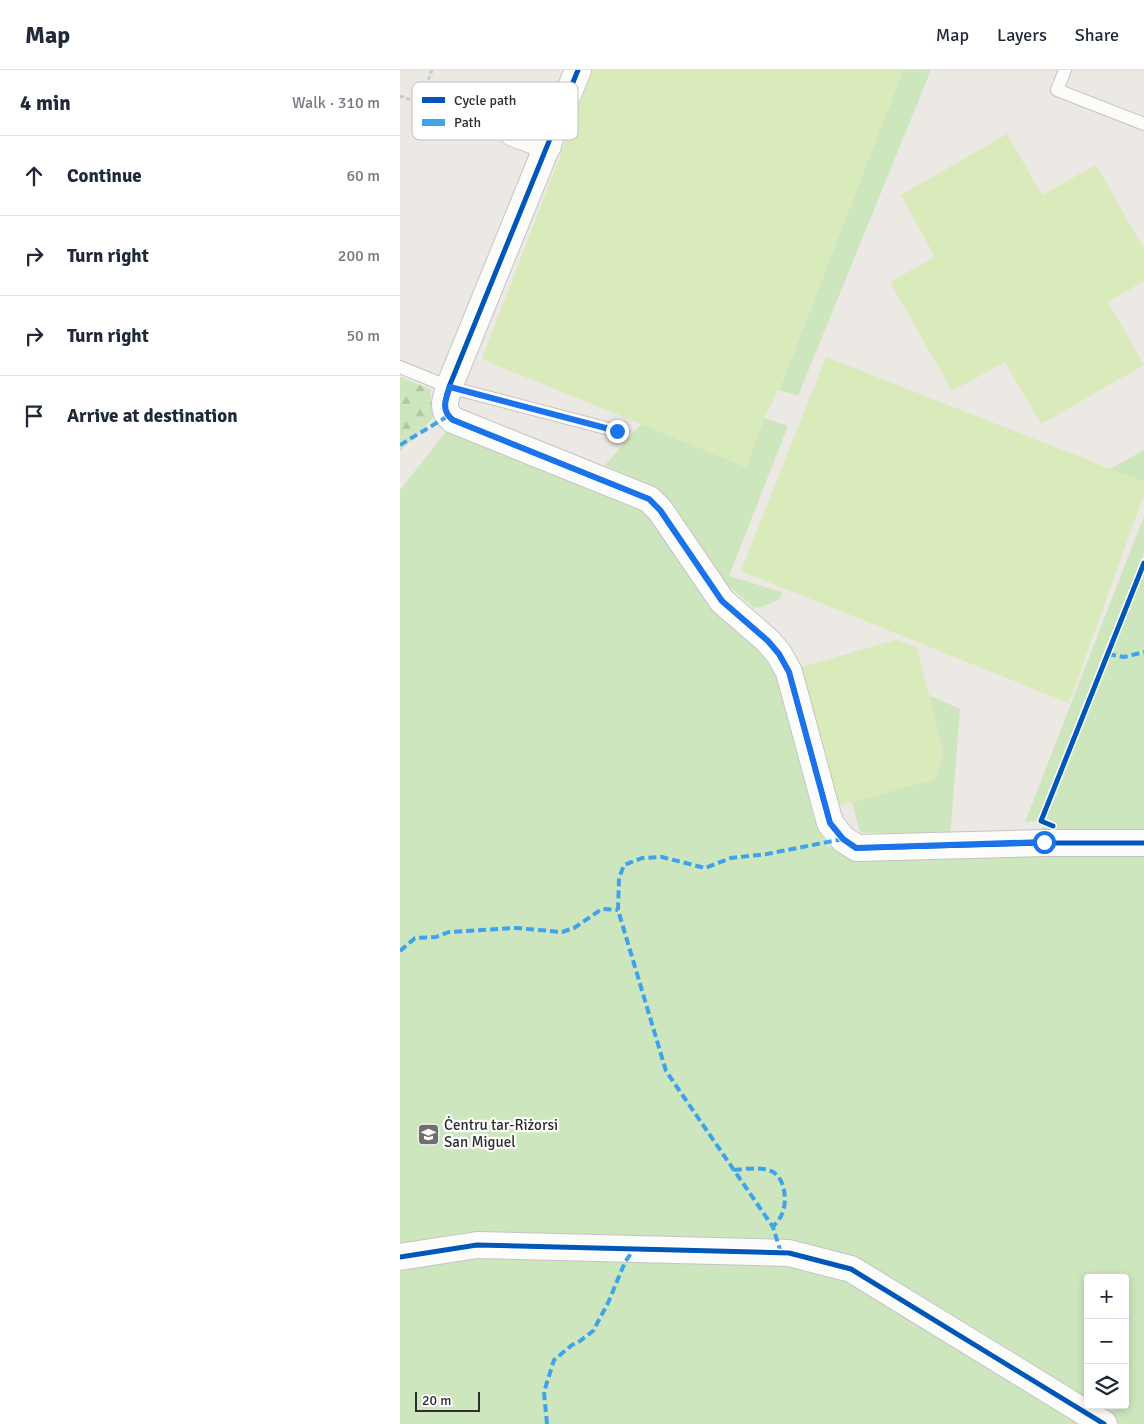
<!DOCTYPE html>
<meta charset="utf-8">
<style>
:root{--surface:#fff;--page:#f2f2f3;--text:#1f2937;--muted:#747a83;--line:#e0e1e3}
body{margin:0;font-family:Signika,sans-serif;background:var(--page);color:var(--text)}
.controls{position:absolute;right:15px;bottom:15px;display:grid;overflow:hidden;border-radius:5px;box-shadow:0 2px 8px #0003}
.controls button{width:45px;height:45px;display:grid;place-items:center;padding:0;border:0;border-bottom:1px solid var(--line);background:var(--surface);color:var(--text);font:25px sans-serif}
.scale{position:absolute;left:15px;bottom:12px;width:65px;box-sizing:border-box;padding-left:5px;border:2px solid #2e2e2e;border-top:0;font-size:14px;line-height:18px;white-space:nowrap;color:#2e2e2e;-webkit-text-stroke:4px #fff;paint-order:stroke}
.stop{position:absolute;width:15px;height:15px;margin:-11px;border:4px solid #1a73e8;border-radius:50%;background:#fff}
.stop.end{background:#1a73e8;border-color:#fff;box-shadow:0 1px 5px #0008}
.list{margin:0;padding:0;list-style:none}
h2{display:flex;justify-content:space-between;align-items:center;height:65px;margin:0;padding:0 20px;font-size:21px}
h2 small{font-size:16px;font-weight:400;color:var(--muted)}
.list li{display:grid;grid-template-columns:32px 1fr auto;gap:15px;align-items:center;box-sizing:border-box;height:80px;padding:0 20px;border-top:1px solid var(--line)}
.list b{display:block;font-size:19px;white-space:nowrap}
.list em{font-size:16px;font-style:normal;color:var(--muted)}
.icon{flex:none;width:28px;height:28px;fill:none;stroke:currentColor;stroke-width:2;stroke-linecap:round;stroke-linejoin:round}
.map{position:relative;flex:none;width:744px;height:1354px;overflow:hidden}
header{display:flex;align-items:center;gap:30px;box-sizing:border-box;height:70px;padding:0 25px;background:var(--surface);border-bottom:1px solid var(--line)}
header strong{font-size:24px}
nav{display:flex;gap:28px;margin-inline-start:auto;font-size:18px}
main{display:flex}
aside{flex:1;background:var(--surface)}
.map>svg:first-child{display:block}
.grass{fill:#cee6be;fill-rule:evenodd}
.forest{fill:url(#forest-firs)}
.pitch{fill:#d9eabb}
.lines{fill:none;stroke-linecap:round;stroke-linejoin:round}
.lane-casing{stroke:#c5c4c5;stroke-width:14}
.street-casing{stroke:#c5c4c5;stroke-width:28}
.path{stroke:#c9c9c8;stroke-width:3;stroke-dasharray:4 2.5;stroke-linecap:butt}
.lane{stroke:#fcfcfb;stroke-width:12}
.street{stroke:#fcfcfb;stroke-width:26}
.quiet{stroke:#3ea3eb;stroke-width:4;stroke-dasharray:8 4;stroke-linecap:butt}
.cycleway-casing{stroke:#fff;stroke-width:8}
.cycleway{stroke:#0057b8;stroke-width:5}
.route{stroke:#1a73e8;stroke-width:6}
.labels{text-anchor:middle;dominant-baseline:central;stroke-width:4.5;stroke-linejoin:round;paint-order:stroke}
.poi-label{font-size:15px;fill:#2e2e2e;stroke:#fff;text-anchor:start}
.key{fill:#fff;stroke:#c0c0c0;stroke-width:1}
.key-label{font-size:14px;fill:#2e2e2e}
</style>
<header>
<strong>Map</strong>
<nav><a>Map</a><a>Layers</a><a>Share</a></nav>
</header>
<main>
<aside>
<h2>4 min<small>Walk · 310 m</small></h2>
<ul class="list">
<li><svg class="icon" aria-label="ahead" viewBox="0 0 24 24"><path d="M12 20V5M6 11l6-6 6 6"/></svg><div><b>Continue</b></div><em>60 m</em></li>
<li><svg class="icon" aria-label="right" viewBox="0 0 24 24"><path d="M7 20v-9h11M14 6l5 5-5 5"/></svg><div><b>Turn right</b></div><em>200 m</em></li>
<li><svg class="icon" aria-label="right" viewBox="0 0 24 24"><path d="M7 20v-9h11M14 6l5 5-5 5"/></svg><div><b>Turn right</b></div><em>50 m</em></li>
<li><svg class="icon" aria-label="arrive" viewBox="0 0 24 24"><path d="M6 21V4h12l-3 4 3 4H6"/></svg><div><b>Arrive at destination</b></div></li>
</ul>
</aside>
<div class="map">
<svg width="744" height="1354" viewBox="0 0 744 1354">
<defs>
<pattern id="forest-firs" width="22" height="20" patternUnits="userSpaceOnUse" patternTransform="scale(1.25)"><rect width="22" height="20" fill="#cee6be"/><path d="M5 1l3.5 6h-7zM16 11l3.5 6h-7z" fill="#b1c6a4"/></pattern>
</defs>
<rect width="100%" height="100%" fill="#ece8e4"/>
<!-- grass -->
<g class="grass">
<polygon points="503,0 531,0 398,326 379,320"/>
<polygon points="364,348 388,356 329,506 382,522 380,529 362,537 354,538 322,510 252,417 205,395 241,354 346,397"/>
<path d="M 52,354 L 240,430 L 363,574 L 379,605 L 414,749 L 427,776 L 459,783 L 632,783 L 644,754 L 708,584 L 744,493 L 744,1354 L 0,1354 L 0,420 ZM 688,1208 L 725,1208 L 725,1335 L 688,1335 Z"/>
<polygon points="744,380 744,412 710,399"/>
<polygon points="744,446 744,482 637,751 625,752"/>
<polygon points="529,625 560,639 550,768 460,762 452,732 534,709 543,683"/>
</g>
<!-- forest -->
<polygon class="forest" points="0,307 30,319 33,348 0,382"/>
<!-- pitch -->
<g class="pitch">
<polygon points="193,0 503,0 379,319 364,348 346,397 82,289"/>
<polygon points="607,64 642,125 696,95 744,179 744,211 708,232 744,295 641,354 605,292 552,321 490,212 535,187 501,125"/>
<polygon points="426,287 744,412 744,424 669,633 341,501"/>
<polygon points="495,570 517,577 543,683 534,709 433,738 395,599"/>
</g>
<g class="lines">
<defs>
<g id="lane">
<polyline points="665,0 657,20 744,54"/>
<polyline points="0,297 49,317 217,361"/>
</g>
<g id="street">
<path d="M 178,0 L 49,317 C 45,330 41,341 53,350 L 249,429 L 260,440 L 322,531 L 368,571 L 379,584 L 389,602 L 430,753 L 443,769 L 457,778 L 644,773 L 744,773"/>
<polyline points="113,63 148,76"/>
<polyline points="0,1187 77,1175 389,1183 451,1199 704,1354"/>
</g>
</defs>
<!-- lane casing -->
<use href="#lane" class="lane-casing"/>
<!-- street casing -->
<use href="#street" class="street-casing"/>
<!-- path -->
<g class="path">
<polyline points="0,26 32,38"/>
<polyline points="19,34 32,0"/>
<polyline points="642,750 744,493"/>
</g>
<!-- lane -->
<use href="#lane" class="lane"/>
<!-- street -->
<use href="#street" class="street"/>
<!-- quiet -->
<g class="quiet">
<polyline points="0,375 48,346"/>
<polyline points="708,584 724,587 744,582"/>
<polyline points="0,881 15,868 36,867 49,862 116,858 162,862 174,858 202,839 218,840"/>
<path d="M 334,1100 C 345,1099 358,1097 369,1100 C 385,1105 388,1131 382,1144 C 380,1149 376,1153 373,1157"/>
<polyline points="381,1183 373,1157 266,1001 218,840 219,808 224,795 242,788 262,787 305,798 331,788 367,784 443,769"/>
<polyline points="147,1354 144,1322 154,1290 172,1275 180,1271 193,1261 208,1233 225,1192 234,1179"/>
</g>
<defs>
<g id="cycleway">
<path d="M 178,0 L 49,317 C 45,330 41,341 53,350 L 249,429 L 260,440 L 322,531 L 368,571 L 379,584 L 389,602 L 430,753 L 443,769 L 457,778 L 644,773 L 744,773"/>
<polyline points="653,756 641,751 744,493"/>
<polyline points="0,1187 77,1175 389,1183 451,1199 704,1354"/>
</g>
</defs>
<!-- cycleway casing -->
<use href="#cycleway" class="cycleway-casing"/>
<!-- cycleway -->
<use href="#cycleway" class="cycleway"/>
</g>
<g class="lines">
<!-- route -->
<path class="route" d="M 217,361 L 50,317 C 45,330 41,341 53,350 L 249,429 L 260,440 L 322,531 L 368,571 L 379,584 L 389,602 L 430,753 L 443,769 L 456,778 L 644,772"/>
</g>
<!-- icons -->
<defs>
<symbol id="school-square" viewBox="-11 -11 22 22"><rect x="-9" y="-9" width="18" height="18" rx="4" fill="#706f6e" stroke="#fff"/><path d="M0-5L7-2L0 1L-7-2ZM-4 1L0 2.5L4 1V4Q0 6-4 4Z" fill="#fff"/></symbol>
</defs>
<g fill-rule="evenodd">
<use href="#school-square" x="16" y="1052" width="25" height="25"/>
</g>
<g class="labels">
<!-- poi labels -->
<g class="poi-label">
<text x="44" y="1055">Ċentru tar-Riżorsi<tspan x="44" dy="17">San Miguel</tspan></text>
</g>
</g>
<!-- legend -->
<rect x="12" y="12" width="166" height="58" rx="8" class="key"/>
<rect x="22" y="27" width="23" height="6" fill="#0057b8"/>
<rect x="22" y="49" width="23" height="7" fill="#3ea3eb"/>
<g class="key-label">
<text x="54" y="35">Cycle path</text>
<text x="54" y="57">Path</text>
</g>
</svg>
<div class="controls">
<button>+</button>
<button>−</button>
<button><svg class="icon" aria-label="layers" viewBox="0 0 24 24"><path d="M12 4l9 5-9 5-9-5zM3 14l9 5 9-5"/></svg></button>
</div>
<div class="scale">20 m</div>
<div class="stop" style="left:644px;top:772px"></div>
<div class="stop end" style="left:217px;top:361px"></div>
</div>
</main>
